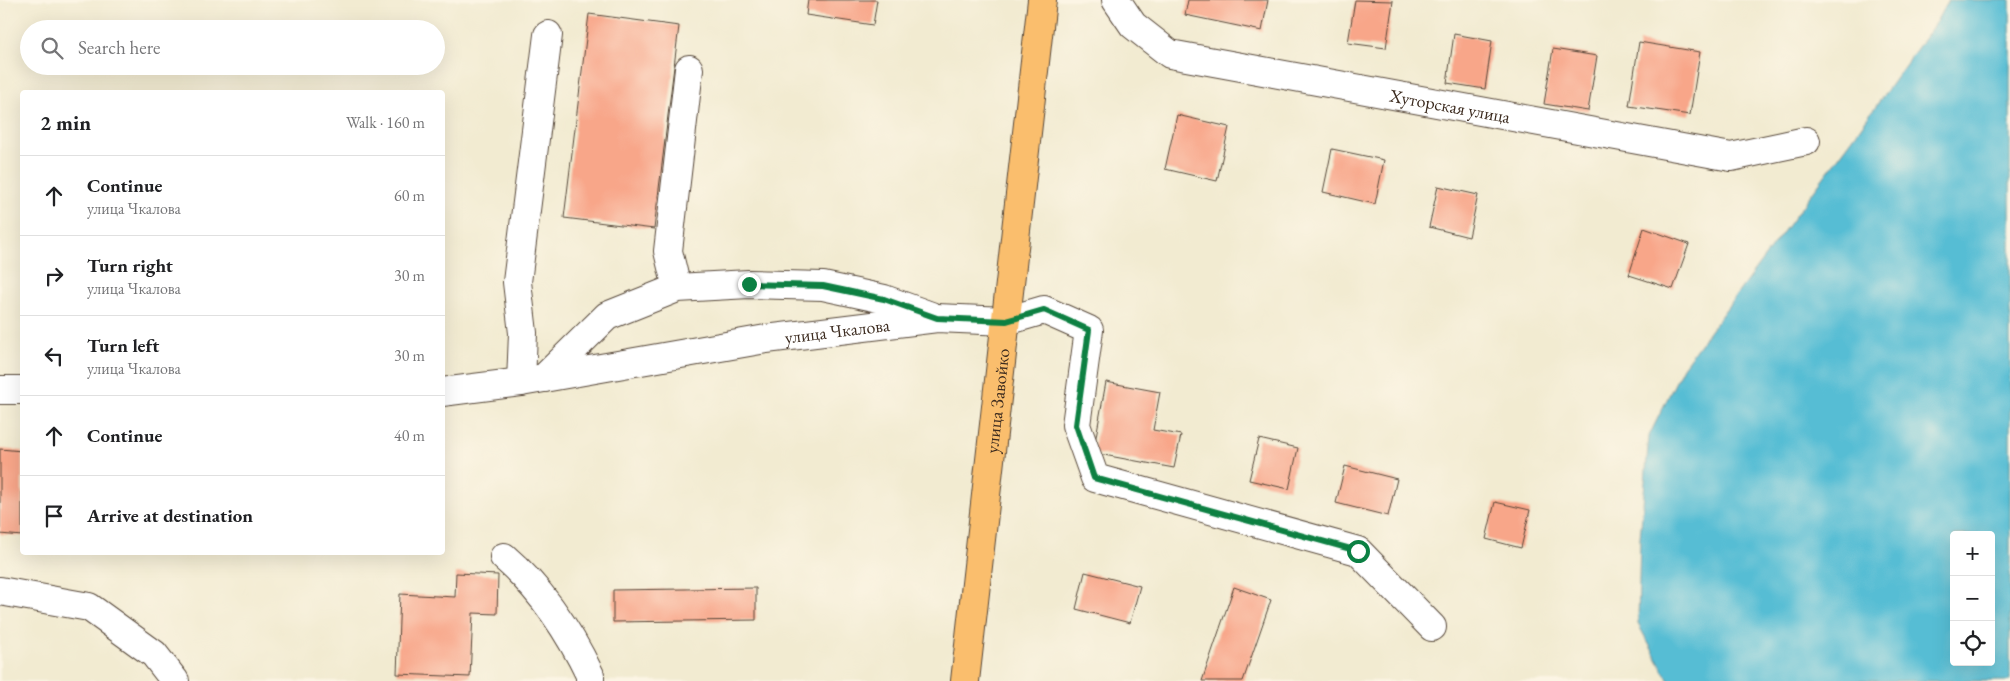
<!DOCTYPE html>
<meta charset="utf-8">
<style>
:root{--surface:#fff;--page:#f2f2f2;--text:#202124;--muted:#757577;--line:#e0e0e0}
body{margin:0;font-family:"EB Garamond",serif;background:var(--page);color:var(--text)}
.controls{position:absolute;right:15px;bottom:15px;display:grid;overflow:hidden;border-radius:5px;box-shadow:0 5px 20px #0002}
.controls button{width:45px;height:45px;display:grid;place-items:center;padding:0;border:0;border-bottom:1px solid var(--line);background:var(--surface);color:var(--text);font:25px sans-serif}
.stop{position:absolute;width:15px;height:15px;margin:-11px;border:4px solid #0b8043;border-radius:50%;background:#fff}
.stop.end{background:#0b8043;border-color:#fff;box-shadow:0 1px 5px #0008}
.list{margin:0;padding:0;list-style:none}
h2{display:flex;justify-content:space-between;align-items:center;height:65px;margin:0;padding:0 20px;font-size:21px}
h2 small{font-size:16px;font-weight:400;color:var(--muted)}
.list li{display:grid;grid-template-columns:32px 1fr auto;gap:15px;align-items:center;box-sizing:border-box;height:80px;padding:0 20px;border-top:1px solid var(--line)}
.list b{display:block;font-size:19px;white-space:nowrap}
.list p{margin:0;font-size:16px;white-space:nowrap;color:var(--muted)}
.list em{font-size:16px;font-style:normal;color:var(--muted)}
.icon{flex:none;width:28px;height:28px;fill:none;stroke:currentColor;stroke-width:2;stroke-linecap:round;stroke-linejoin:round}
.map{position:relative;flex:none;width:2010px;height:681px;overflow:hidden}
.search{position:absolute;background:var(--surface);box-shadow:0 5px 20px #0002;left:20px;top:20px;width:425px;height:55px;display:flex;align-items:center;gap:12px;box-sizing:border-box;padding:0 18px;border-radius:28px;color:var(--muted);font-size:19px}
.panel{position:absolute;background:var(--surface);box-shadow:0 5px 20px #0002;left:20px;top:90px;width:425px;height:465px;border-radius:5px}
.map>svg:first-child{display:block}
.water{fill:#56bdd4;stroke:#487479;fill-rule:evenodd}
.building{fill:#f8a689}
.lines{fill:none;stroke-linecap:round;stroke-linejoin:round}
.minor-casing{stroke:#564739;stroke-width:30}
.major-casing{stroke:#564739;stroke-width:30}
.minor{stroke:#fff;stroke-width:28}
.major{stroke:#fabe6d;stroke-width:28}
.route{stroke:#0b8043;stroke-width:6}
.labels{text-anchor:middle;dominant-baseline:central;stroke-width:4.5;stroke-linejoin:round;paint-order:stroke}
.street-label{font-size:18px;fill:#3b2a1e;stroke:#fcf5e5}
</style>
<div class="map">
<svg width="2010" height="681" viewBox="0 0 2010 681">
<rect width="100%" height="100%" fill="#fcf5e5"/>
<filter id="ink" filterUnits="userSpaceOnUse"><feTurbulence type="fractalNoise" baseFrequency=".02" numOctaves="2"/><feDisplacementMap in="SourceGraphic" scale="10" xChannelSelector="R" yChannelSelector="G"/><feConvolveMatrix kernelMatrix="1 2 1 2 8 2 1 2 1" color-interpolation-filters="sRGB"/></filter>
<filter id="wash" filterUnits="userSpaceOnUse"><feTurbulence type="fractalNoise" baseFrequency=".0096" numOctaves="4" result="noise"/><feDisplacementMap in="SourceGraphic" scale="20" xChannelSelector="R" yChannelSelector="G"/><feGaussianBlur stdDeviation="1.12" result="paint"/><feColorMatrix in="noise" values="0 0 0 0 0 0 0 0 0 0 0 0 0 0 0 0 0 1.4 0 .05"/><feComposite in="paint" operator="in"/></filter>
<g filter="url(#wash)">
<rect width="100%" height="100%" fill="#f2ebd1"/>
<!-- water -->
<path class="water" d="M 1948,0 L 2010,0 L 2010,681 L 1669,681 L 1638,624 L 1640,538 L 1649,436 L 1683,367 L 1858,131 L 1936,22 ZM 1954,535 L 1991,535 L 1991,662 L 1954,662 Z"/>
<g id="blocks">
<!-- building -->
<g class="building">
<polygon points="808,0 877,0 873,25 806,15"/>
<polygon points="1188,0 1268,0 1262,31 1185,15"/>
<polygon points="1355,0 1393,1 1386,48 1348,43"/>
<polygon points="589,14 679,26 654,229 564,218"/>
<polygon points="1454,34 1492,41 1485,89 1447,83"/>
<polygon points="1639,42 1700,52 1690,115 1629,106"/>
<polygon points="1553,49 1597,56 1588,111 1544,104"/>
<polygon points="1177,115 1229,127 1217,181 1165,169"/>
<polygon points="1332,149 1384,160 1375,204 1323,192"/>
<polygon points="1438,186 1478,195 1469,237 1429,227"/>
<polygon points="1644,228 1689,244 1673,289 1629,275"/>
<polygon points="1106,382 1160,392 1153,430 1181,435 1174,468 1093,453"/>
<polygon points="1259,439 1298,448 1289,489 1249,480"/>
<polygon points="0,449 22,451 22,536 0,534"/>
<polygon points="1345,466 1397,479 1388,516 1336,503"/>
<polygon points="1495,502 1530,510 1521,548 1486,539"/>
<polygon points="1085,572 1140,586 1130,623 1076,609"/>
<polygon points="456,573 498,575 497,614 473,613 470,677 397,674 400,594 455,597"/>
<polygon points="1234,587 1271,600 1243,681 1202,681"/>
<polygon points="756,588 756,620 613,622 613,590"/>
</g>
</g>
</g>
<g filter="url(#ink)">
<use href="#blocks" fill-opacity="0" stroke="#564739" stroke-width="1"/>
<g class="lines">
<defs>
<g id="minor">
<path id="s1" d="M 1116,0 L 1133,25 L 1170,54 L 1731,157 L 1806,141"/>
<polyline points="677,288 668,251 689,69"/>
<polyline points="544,378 607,316 677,288 749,284 823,286 884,299 931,316"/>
<polyline points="521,382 523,333 517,282 548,35"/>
<polyline points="0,390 22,390"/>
<path id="s2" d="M 442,392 L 521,382 L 766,339 L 937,318 L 1006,321 L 1044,310 L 1089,330 L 1076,425 L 1095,478 L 1358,551 L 1432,627"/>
<path d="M 504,557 C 541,589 569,631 590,675 L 590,681"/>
<polyline points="0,591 89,607 154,654 175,681"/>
</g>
<g id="major">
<path id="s3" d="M 965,681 L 1042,0"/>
</g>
</defs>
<!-- minor casing -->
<use href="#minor" class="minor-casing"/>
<!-- major casing -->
<use href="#major" class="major-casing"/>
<!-- minor -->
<use href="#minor" class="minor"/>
<!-- major -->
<use href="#major" class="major"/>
</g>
</g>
<g class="lines" filter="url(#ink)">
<!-- route -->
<polyline class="route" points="749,284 823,286 884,299 937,318 1006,321 1044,310 1089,330 1076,425 1094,478 1358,551"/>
</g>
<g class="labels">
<!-- street labels -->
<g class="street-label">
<text stroke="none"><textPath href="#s1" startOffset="362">Хуторская улица</textPath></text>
<text stroke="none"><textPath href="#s2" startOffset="400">улица Чкалова</textPath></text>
<text stroke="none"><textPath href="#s3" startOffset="282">улица Завойко</textPath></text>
</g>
</g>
</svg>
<div class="controls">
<button>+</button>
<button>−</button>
<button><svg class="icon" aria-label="locate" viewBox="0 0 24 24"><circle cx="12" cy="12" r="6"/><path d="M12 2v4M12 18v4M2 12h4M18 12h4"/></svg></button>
</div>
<div class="stop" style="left:1358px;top:551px"></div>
<div class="stop end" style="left:749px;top:284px"></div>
<div class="search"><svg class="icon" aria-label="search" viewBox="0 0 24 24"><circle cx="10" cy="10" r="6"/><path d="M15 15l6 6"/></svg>Search here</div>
<section class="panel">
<h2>2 min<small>Walk · 160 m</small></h2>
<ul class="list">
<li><svg class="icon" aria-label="ahead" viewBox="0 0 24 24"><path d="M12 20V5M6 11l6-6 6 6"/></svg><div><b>Continue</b><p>улица Чкалова</p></div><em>60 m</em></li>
<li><svg class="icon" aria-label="right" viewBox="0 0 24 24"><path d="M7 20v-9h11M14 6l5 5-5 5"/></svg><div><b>Turn right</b><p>улица Чкалова</p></div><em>30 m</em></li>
<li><svg class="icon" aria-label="left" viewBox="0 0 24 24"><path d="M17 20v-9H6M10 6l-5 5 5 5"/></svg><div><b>Turn left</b><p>улица Чкалова</p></div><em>30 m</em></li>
<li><svg class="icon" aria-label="ahead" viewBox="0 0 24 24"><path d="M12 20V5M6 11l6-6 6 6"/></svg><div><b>Continue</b></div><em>40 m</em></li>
<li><svg class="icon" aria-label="arrive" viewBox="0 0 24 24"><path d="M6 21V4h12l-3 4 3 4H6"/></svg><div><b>Arrive at destination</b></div></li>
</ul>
</section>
</div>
